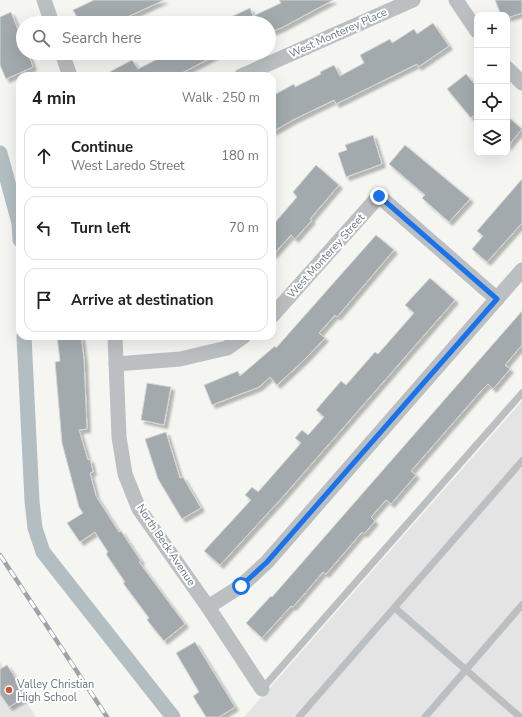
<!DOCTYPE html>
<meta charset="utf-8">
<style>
:root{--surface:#fff;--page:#f6f6f6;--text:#222;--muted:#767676;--line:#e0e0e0}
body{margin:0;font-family:"Nunito Sans",sans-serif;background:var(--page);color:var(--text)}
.controls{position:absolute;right:12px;top:12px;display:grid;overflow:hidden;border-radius:8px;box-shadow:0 4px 16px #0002}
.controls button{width:36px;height:36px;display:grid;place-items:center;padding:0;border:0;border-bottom:1px solid var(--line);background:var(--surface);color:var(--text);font:20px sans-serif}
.stop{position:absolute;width:12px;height:12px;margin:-9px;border:3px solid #1a73e8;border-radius:50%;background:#fff}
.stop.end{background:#1a73e8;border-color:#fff;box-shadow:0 1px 4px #0008}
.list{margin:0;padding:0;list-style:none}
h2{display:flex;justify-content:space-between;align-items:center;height:52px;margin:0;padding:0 16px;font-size:17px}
h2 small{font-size:13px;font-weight:400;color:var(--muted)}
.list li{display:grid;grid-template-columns:26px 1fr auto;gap:12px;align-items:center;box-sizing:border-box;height:64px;margin:0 8px 8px;padding:0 8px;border:1px solid var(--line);border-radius:12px}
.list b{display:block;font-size:15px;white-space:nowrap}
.list p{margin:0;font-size:13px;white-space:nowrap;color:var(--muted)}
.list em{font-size:13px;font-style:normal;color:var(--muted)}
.icon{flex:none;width:22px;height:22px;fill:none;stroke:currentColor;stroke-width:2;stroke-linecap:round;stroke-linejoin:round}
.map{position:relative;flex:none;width:522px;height:717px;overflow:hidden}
.search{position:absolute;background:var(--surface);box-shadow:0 4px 16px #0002;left:16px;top:16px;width:260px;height:44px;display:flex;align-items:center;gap:10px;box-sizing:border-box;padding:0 14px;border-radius:22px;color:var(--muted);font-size:15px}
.panel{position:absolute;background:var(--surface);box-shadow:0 4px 16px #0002;left:16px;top:72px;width:260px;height:268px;border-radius:12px}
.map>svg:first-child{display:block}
.built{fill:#e3e4e3}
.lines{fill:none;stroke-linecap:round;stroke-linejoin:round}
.canal{stroke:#b3bec2;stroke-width:15}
.building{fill:#a3aaae;stroke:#d7d6d5;filter:url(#shadow)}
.lane{stroke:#bbbfc2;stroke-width:7}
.street{stroke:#bbbfc2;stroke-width:15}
.rail-casing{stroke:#9da3a7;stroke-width:4.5}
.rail{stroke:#fff;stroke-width:3;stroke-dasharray:9;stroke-linecap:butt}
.route{stroke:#1a73e8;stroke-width:5}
.poi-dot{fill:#cb593c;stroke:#fff;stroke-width:1.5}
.labels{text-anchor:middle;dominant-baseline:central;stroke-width:4;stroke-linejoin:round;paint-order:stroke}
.street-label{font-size:11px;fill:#68767f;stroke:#fff}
.poi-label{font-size:11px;fill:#68767f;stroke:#fff;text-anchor:start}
</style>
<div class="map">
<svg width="522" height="717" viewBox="0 0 522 717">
<defs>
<filter id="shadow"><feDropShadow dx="3.5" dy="3.5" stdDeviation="1" flood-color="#0004"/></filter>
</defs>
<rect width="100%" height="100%" fill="#f5f5f2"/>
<!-- built -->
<g class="built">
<polygon points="522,401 522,717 244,717"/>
<polygon points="0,662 36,717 0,717"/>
</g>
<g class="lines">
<!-- canal -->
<g class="canal">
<polyline points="0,153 19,223 20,240"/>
<polyline points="24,336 32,501 35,528 43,552 173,717"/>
</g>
</g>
<!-- building -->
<g class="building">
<polygon points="94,0 164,0 114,23 80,23 73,10"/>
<polygon points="279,0 333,0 283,27 269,33 269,23 218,23 250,8 253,16 281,3"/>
<polygon points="495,0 522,0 522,13 507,18 507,15 501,15"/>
<polygon points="11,12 23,42 23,53 28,53 33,67 6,79 0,65 0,17"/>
<polygon points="433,23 449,46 418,67 417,64 336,104 334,100 293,120 272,132 272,96 294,84 295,87 321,74 320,72 334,65 340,76 364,63 360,55 390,39 392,43 414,29 417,34"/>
<polygon points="169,53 220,53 176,76 102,76 132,60 138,69"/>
<polygon points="466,74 477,87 477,113 471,118 447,89"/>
<polygon points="507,116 522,129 507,147"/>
<polygon points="373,135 382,164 346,177 338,153 347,150 345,145"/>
<polygon points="405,145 470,199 449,222 422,198 425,195 389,164"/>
<polygon points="316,165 339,185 310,219 312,220 295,239 291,235 272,256 272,226 297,197 293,192"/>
<polygon points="522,179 522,223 487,262 472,249 483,236 477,231"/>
<polygon points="376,235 394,250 337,317 335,315 319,333 325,338 304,360 277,385 270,377 259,387 212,405 204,385 238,371 240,376 275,346 276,348"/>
<polygon points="430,278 455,300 280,500 220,565 204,551 251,500 245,495 252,487 258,492 301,443 295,438 302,430 308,435 324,417 316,410 341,381 346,385 375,352 378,354 414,313 405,305"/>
<polygon points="522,311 522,345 505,365 510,369 493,389 488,384 481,391 411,471 416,475 391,504 386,500 371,517 375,521 364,534 362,532 326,574 323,572 293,607 291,606 262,638 246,623 271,596 272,597"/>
<polygon points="57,336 81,336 84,360 87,429 79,430 88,460 90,459 93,472 90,473 96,496 119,532 121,531 141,561 139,562 185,624 164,641 147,620 149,618 123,583 125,582 106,554 108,552 95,532 80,542 67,523 83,513 79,507 62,443 55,362 60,361"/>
<polygon points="147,383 171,387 164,425 141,420"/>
<polygon points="166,432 180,478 183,477 201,508 182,519 158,479 145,439"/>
<polygon points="195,642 235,707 219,717 206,717 193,696 199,692 176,653"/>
<polygon points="7,665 27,696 9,707 0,694 0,669"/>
</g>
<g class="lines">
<!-- lane -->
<g class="lane">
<polyline points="395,608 520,717"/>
<polyline points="262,689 522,393"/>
<polyline points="299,717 522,461"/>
<polyline points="425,717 522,605"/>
</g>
<!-- street -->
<g class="street">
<polyline points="44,0 52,23"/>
<polyline points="456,0 477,31"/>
<polyline points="62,53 70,76"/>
<polyline points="507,68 522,83"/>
<polyline points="241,76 413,0"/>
<polyline points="272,316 379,196 497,299"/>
<polyline points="115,336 119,437 125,474 139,509 208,607 262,689"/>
<polyline points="116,364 180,359 227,348 244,336"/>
<polyline points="208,607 241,586 267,562 522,270"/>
</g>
<defs>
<polyline id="rail" points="0,555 107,717"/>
</defs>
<!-- rail casing -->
<use href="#rail" class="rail-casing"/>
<!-- rail -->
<use href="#rail" class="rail"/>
</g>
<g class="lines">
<!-- route -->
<polyline class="route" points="241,586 267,562 497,299 379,196"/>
</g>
<!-- markers -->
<circle class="poi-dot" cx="9" cy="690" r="4"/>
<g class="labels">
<!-- street labels -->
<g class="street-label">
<text transform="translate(338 33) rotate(-24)">West Monterey Place</text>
<text transform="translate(326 256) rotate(-48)">West Monterey Street</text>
<text transform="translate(166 545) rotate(56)">North Beck Avenue</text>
</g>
<!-- poi labels -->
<g class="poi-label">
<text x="17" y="684">Valley Christian<tspan x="17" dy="13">High School</tspan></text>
</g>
</g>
</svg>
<div class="controls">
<button>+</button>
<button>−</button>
<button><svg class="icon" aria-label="locate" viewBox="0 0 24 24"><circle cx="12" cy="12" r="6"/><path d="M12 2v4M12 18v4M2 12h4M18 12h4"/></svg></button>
<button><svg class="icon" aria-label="layers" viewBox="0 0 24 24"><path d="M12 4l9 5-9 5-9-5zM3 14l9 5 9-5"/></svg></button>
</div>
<div class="stop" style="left:241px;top:586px"></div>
<div class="stop end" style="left:379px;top:196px"></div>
<div class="search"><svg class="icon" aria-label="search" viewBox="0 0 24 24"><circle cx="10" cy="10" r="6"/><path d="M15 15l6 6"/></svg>Search here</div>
<section class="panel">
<h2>4 min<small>Walk · 250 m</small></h2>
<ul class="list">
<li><svg class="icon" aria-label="ahead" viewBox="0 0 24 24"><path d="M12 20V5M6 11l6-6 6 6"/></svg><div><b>Continue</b><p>West Laredo Street</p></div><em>180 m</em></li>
<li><svg class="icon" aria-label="left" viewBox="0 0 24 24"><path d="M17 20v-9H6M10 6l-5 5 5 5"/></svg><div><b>Turn left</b></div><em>70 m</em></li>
<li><svg class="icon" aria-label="arrive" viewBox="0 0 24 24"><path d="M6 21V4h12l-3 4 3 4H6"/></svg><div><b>Arrive at destination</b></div></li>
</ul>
</section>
</div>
